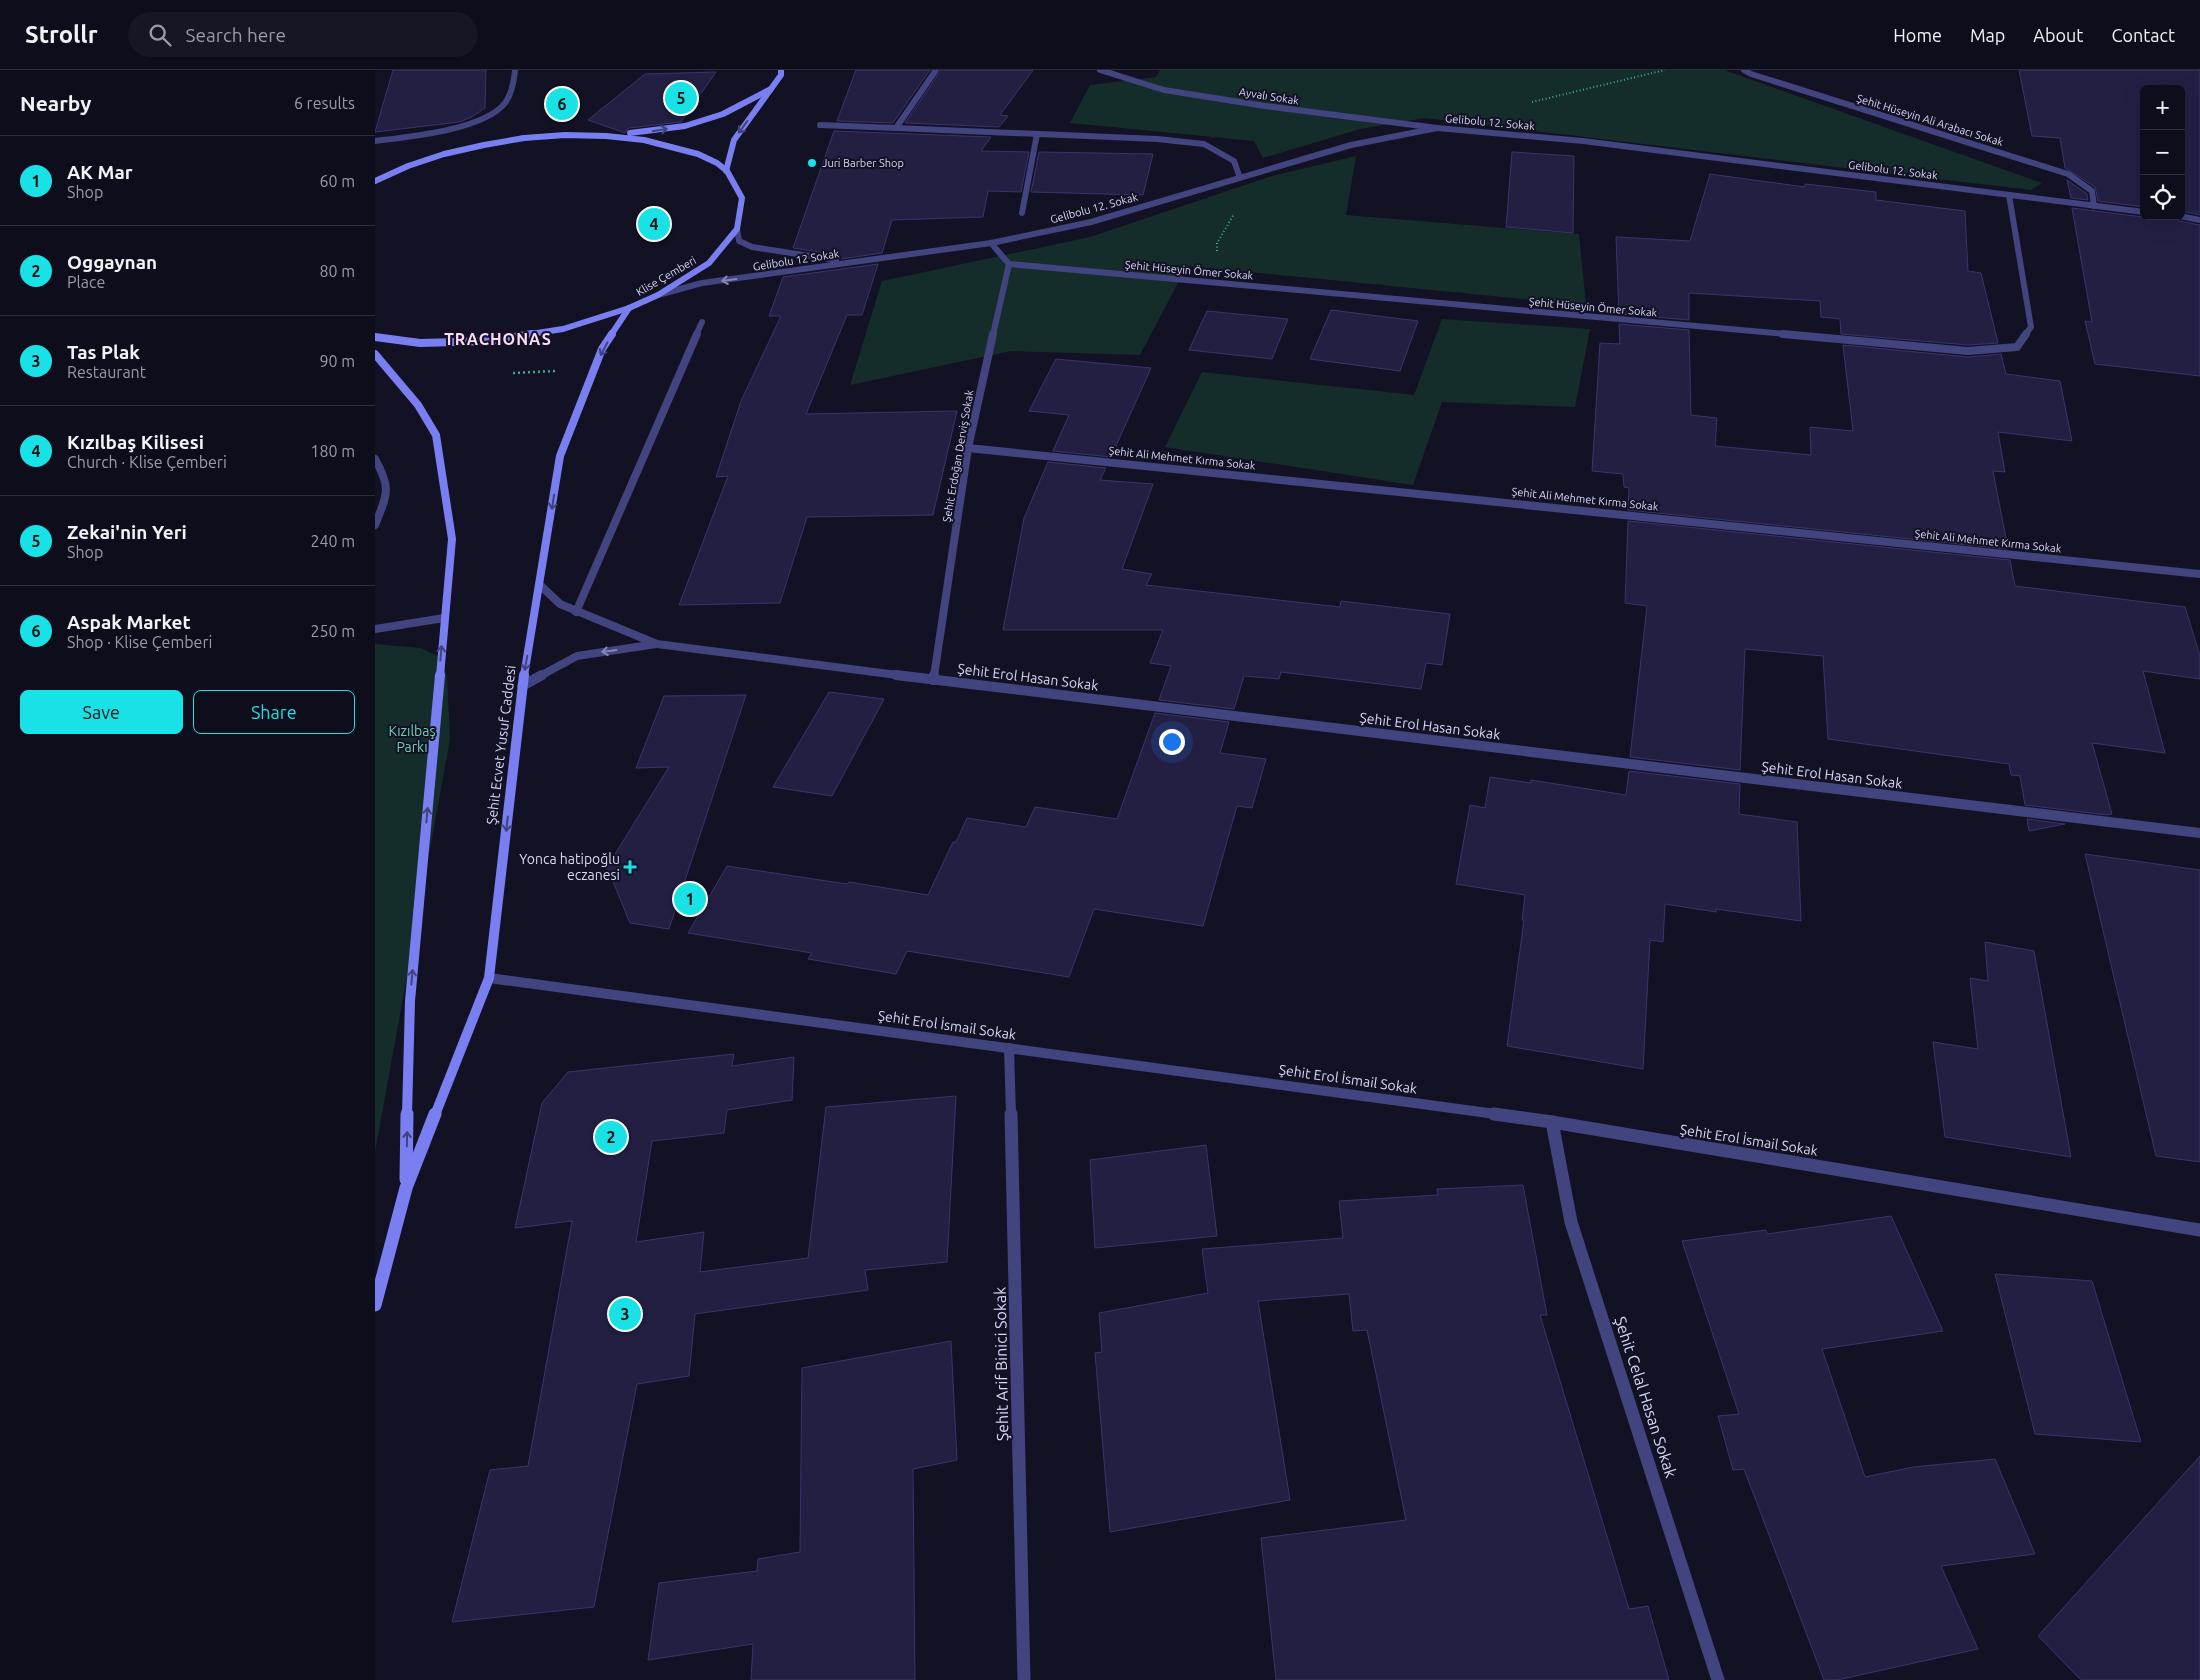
<!DOCTYPE html>
<meta charset="utf-8">
<style>
:root{--surface:#0e0d1b;--page:#171624;--text:#f1f3f6;--muted:#9b9ca3;--line:#2e2d3a;--accent:#18e2e6}
body{margin:0;font-family:Ubuntu,sans-serif;background:var(--page);color:var(--text)}
.controls{position:absolute;right:15px;top:15px;display:grid;overflow:hidden;border-radius:8px;box-shadow:0 5px 20px #0002}
.controls button{width:45px;height:45px;display:grid;place-items:center;padding:0;border:0;border-bottom:1px solid var(--line);background:var(--surface);color:var(--text);font:25px sans-serif}
.you{position:absolute;left:796px;top:671px;width:18px;height:18px;margin:-12px;border:4px solid #fff;border-radius:50%;background:#1a73e8;box-shadow:0 0 0 8px #1a73e833}
.badge{display:grid;place-items:center;width:32px;height:32px;border-radius:50%;background:var(--accent);color:#111;font-size:16px;font-weight:700}
.pin{position:absolute;translate:-50% -50%;border:2px solid #fff;box-shadow:0 1px 5px #0006}
.list{margin:0;padding:0;list-style:none}
h2{display:flex;justify-content:space-between;align-items:center;height:65px;margin:0;padding:0 20px;font-size:21px}
h2 small{font-size:16px;font-weight:400;color:var(--muted)}
.list li{display:grid;grid-template-columns:32px 1fr auto;gap:15px;align-items:center;box-sizing:border-box;height:90px;padding:0 20px;border-top:1px solid var(--line)}
.list b{display:block;font-size:19px;white-space:nowrap}
.list p{margin:0;font-size:16px;white-space:nowrap;color:var(--muted)}
.list em{font-size:16px;font-style:normal;color:var(--muted)}
.actions{display:flex;gap:10px;padding:15px 20px}
.actions a{flex:1;padding:11px 0;border:1px solid var(--accent);border-radius:8px;text-align:center;font-size:18px;color:var(--accent)}
.actions .main{background:var(--accent);color:#111}
.icon{flex:none;width:28px;height:28px;fill:none;stroke:currentColor;stroke-width:2;stroke-linecap:round;stroke-linejoin:round}
.map{position:relative;flex:none;width:1825px;height:1610px;overflow:hidden}
header{display:flex;align-items:center;gap:30px;box-sizing:border-box;height:70px;padding:0 25px;background:var(--surface);border-bottom:1px solid var(--line)}
header strong{font-size:24px}
nav{display:flex;gap:28px;margin-inline-start:auto;font-size:18px}
.search{width:350px;height:45px;background:var(--page);display:flex;align-items:center;gap:12px;box-sizing:border-box;padding:0 18px;border-radius:28px;color:var(--muted);font-size:19px}
main{display:flex}
aside{flex:1;background:var(--surface)}
.map>svg:first-child{display:block}
.green{fill:#152d2a}
.building{fill:#231f43;stroke:#3a346c}
.lines{fill:none;stroke-linecap:round;stroke-linejoin:round}
.path-far1{stroke:#3cab9b;stroke-width:2;stroke-dasharray:1 2.5;stroke-linecap:butt}
.path{stroke:#3cab9b;stroke-width:2.5;stroke-dasharray:2 3;stroke-linecap:butt}
.service-far1{stroke:#41447e;stroke-width:6}
.service{stroke:#41447e;stroke-width:8}
.minor-far3{stroke:#41447e;stroke-width:6}
.minor-far2{stroke:#41447e;stroke-width:8}
.minor-far1{stroke:#41447e;stroke-width:10}
.minor{stroke:#41447e;stroke-width:13}
.tertiary{stroke:#41447e;stroke-width:6}
.secondary-far3{stroke:#797ff1;stroke-width:6}
.secondary-far2{stroke:#797ff1;stroke-width:8}
.secondary-far1{stroke:#797ff1;stroke-width:10}
.secondary{stroke:#797ff1;stroke-width:13}
.oneway{stroke:#414280}
.oneway2{stroke:#8587b6}
.poi-dot{fill:#18e2e6;stroke:#131124;stroke-width:2}
.labels{text-anchor:middle;dominant-baseline:central;stroke-width:4;stroke-linejoin:round;paint-order:stroke}
.far-street-label{font-size:11px;fill:#d9d8fb;stroke:#131124}
.far-poi-label{font-size:11px;fill:#d9d8fb;stroke:#131124;text-anchor:start}
.street-label{font-size:14px;fill:#d9d8fb;stroke:#131124}
.park-label{font-size:14px;fill:#6bd4b1;stroke:#131124}
.poi-label{font-size:14px;fill:#d9d8fb;stroke:#131124;text-anchor:end}
.far-district-label{font-size:16px;font-weight:bold;letter-spacing:1px;fill:#fbdaf2;stroke:#131124}
.near-street-label{font-size:16px;fill:#d9d8fb;stroke:#131124}
</style>
<header>
<strong>Strollr</strong>
<div class="search"><svg class="icon" aria-label="search" viewBox="0 0 24 24"><circle cx="10" cy="10" r="6"/><path d="M15 15l6 6"/></svg>Search here</div>
<nav><a>Home</a><a>Map</a><a>About</a><a>Contact</a></nav>
</header>
<main>
<aside>
<h2>Nearby<small>6 results</small></h2>
<ul class="list">
<li><span class="badge">1</span><div><b>AK Mar</b><p>Shop</p></div><em>60 m</em></li>
<li><span class="badge">2</span><div><b>Oggaynan</b><p>Place</p></div><em>80 m</em></li>
<li><span class="badge">3</span><div><b>Tas Plak</b><p>Restaurant</p></div><em>90 m</em></li>
<li><span class="badge">4</span><div><b>Kızılbaş Kilisesi</b><p>Church · Klise Çemberi</p></div><em>180 m</em></li>
<li><span class="badge">5</span><div><b>Zekai'nin Yeri</b><p>Shop</p></div><em>240 m</em></li>
<li><span class="badge">6</span><div><b>Aspak Market</b><p>Shop · Klise Çemberi</p></div><em>250 m</em></li>
</ul>
<div class="actions"><a class="main">Save</a><a>Share</a></div>
</aside>
<div class="map">
<svg width="1825" height="1610" viewBox="0 0 1825 1610">
<rect width="100%" height="100%" fill="#131124"/>
<!-- green -->
<g class="green">
<polygon points="785,0 1349,0 1667,113 1656,120 1050,48 985,59 888,88 879,71 695,53 715,15 781,7"/>
<polygon points="981,86 971,145 1204,164 1211,235 812,196 765,285 636,281 475,315 507,211 715,167 897,106"/>
<polygon points="1067,249 1215,259 1200,337 1067,332 1038,415 790,377 827,302 1039,325"/>
<polygon points="0,574 45,578 68,588 72,609 75,669 0,1082"/>
</g>
<!-- building -->
<g class="building">
<polygon points="18,0 111,0 110,38 97,47 84,52 0,62"/>
<polygon points="481,0 555,0 518,53 462,51"/>
<polygon points="566,0 658,0 625,45 633,46 624,57 530,53"/>
<polygon points="1644,0 1825,0 1825,145 1806,141 1806,19 1769,19 1769,137 1723,131 1720,117 1690,98 1685,68 1657,66"/>
<polygon points="341,2 306,52 254,58 250,63 213,50 270,4"/>
<polygon points="459,61 616,67 606,81 654,82 646,122 613,121 608,147 517,150 507,183 466,189 462,185 418,178"/>
<polygon points="664,82 778,84 768,125 656,122"/>
<polygon points="1137,82 1199,86 1198,163 1131,157"/>
<polygon points="1335,104 1430,117 1430,114 1501,122 1501,130 1590,141 1593,201 1606,203 1623,273 1593,275 1466,264 1465,249 1446,247 1445,231 1314,223 1314,250 1244,244 1241,167 1315,171"/>
<polygon points="1692,110 1712,124 1713,130 1696,128"/>
<polygon points="1697,138 1768,147 1800,146 1804,151 1825,155 1825,306 1720,294 1710,251 1717,252"/>
<polygon points="503,194 487,245 472,245 431,344 582,341 558,445 432,447 405,533 304,535 353,406 341,407 366,331 406,246 394,246 408,207"/>
<polygon points="956,240 1043,251 1025,301 935,289"/>
<polygon points="832,241 913,249 897,289 814,280"/>
<polygon points="1244,254 1314,260 1316,345 1342,348 1340,376 1436,385 1435,357 1478,361 1468,275 1593,287 1626,284 1631,304 1685,311 1697,371 1623,362 1630,402 1618,401 1633,479 1253,440 1254,418 1249,417 1248,404 1217,401 1225,273 1245,274"/>
<polygon points="681,289 776,298 736,387 678,381 694,345 654,341"/>
<polygon points="673,392 731,398 725,410 778,414 747,499 777,504 771,515 965,537 966,531 1075,544 1067,595 1051,593 1046,619 906,602 904,609 869,606 859,639 784,630 796,596 775,593 788,560 628,560 649,448"/>
<polygon points="1253,451 1635,490 1640,516 1810,537 1825,586 1825,609 1768,601 1790,683 1717,673 1737,744 1732,745 1650,735 1645,706 1636,705 1634,694 1453,669 1448,586 1370,579 1365,700 1255,687 1272,536 1250,533"/>
<polygon points="454,622 509,629 457,726 398,717"/>
<polygon points="371,625 294,859 255,853 232,797 294,697 261,698 289,626"/>
<polygon points="780,643 854,652 845,683 891,689 877,738 862,736 828,856 719,839 694,907 532,881 521,904 433,889 437,883 313,863 352,796 472,814 474,812 553,825 578,772 581,772 592,748 651,757 660,737 742,749"/>
<polygon points="1254,701 1365,714 1364,744 1422,752 1426,851 1341,839 1341,842 1290,834 1288,872 1275,870 1268,999 1132,976 1149,850 1147,850 1150,825 1081,814 1095,735 1110,738 1115,707 1156,713 1156,710 1251,725"/>
<polygon points="1652,749 1690,754 1654,761"/>
<polygon points="1710,784 1825,800 1825,1092 1781,1086"/>
<polygon points="1610,872 1659,881 1696,1087 1570,1067 1558,972 1603,979 1595,908 1613,911"/>
<polygon points="359,984 357,996 419,987 417,1030 352,1040 349,1063 277,1071 261,1172 329,1162 325,1202 433,1188 451,1037 581,1026 572,1192 490,1200 493,1220 320,1244 314,1306 262,1314 219,1537 77,1552 115,1400 153,1396 197,1151 140,1158 167,1033 193,1002"/>
<polygon points="831,1075 842,1166 720,1178 715,1090"/>
<polygon points="1148,1115 1172,1245 1165,1245 1254,1539 1273,1536 1294,1610 901,1610 886,1468 1031,1450 992,1260 978,1261 974,1224 883,1231 915,1430 735,1462 720,1283 727,1282 724,1243 833,1223 827,1179 968,1168 964,1131 1063,1125 1062,1119"/>
<polygon points="1516,1146 1568,1261 1447,1279 1490,1407 1538,1397 1620,1389 1660,1484 1566,1496 1603,1579 1462,1610 1449,1610 1369,1399 1358,1400 1343,1346 1364,1344 1307,1171 1391,1160 1392,1164"/>
<polygon points="1620,1204 1717,1211 1766,1372 1660,1364"/>
<polygon points="576,1271 582,1390 538,1399 540,1610 376,1610 378,1574 273,1590 284,1513 382,1501 383,1489 425,1482 427,1298"/>
<polygon points="1825,1386 1825,1610 1706,1610 1663,1566"/>
</g>
<g class="lines">
<!-- path-far1 -->
<g class="path-far1">
<polyline points="1157,32 1290,0"/>
<polyline points="842,181 842,173 859,144"/>
</g>
<!-- path -->
<polyline class="path" points="138,303 181,301"/>
<!-- service-far1 -->
<g class="service-far1">
<polyline points="445,55 521,58"/>
<polyline points="647,143 662,64"/>
<polyline points="321,265 327,252"/>
</g>
<!-- service -->
<polyline class="service" points="201,542 322,264"/>
<!-- minor-far3 -->
<g class="minor-far3">
<polyline points="725,0 789,20 890,36 1062,58"/>
<polyline points="1369,0 1376,4 1693,104 1717,121 1719,136"/>
<polyline points="521,58 782,69 829,74 859,91 865,108"/>
<polyline points="521,58 561,0"/>
<path d="M 0,71 C 33,67 109,60 130,33 C 137,24 139,11 140,0"/>
<polyline points="1634,125 1656,257 1650,265"/>
<polyline points="616,173 634,194"/>
<polyline points="634,194 1421,265"/>
<polyline points="618,265 634,194"/>
</g>
<!-- minor-far2 -->
<g class="minor-far2">
<polyline points="1408,264 1593,281 1642,277 1651,264"/>
<polyline points="593,378 1825,504"/>
<path d="M 0,389 C 17,419 12,425 0,455"/>
<polyline points="165,515 185,534 282,574 530,606"/>
<polyline points="0,559 69,548"/>
<polyline points="165,606 202,586 281,574"/>
<polyline points="559,606 593,378 618,264"/>
</g>
<!-- minor-far1 -->
<g class="minor-far1">
<polyline points="521,605 1825,763"/>
<polyline points="558,610 559,605"/>
<polyline points="147,616 167,605"/>
<polyline points="114,908 1128,1045"/>
<polyline points="634,978 636,1045"/>
</g>
<!-- minor -->
<g class="minor">
<polyline points="636,1044 649,1610"/>
<polyline points="1119,1044 1177,1052 1825,1160"/>
<polyline points="1177,1052 1196,1152 1343,1610"/>
</g>
<!-- tertiary -->
<g class="tertiary">
<polyline points="1805,146 1825,150"/>
<polyline points="362,159 364,171 377,177 461,190"/>
<polyline points="283,225 327,213 616,173 716,152 976,75 1062,58 1208,71 1769,142"/>
</g>
<!-- secondary-far3 -->
<g class="secondary-far3">
<polyline points="255,63 310,56 348,44 396,19"/>
<polyline points="351,101 359,70 406,5 406,0"/>
<polyline points="0,111 33,96 69,84 109,75 149,68 190,65 231,66 269,70 323,84 342,93 352,101 367,128 362,159 334,193 283,225 254,238 188,259 149,265"/>
<polyline points="236,265 254,238"/>
</g>
<!-- secondary-far2 -->
<g class="secondary-far2">
<polyline points="0,267 45,273 116,271 157,264"/>
<polyline points="0,284 43,335 61,365 77,469 65,606"/>
<polyline points="149,606 185,386 227,279 237,264"/>
</g>
<!-- secondary-far1 -->
<g class="secondary-far1">
<polyline points="32,1045 35,931 65,605"/>
<polyline points="60,1045 114,908 149,605"/>
</g>
<!-- secondary -->
<g class="secondary">
<polyline points="31,1109 32,1044"/>
<polyline points="0,1235 31,1118 60,1044"/>
</g>
</g>
<!-- one-way arrows -->
<defs><path id="oneway-shaft" d="M-6 0H5M1.5-3L5.5 0L1.5 3" fill="none" stroke-width="1.6" stroke-linecap="round" stroke-linejoin="round" transform="scale(1.25)"/></defs>
<g class="oneway">
<use href="#oneway-shaft" transform="translate(368 57) rotate(126)"/>
<use href="#oneway-shaft" transform="translate(285 60) rotate(-9)"/>
<use href="#oneway-shaft" transform="translate(229 279) rotate(118)"/>
<use href="#oneway-shaft" transform="translate(178 432) rotate(99)"/>
<use href="#oneway-shaft" transform="translate(66 583) rotate(-85)"/>
<use href="#oneway-shaft" transform="translate(151 593) rotate(100)"/>
<use href="#oneway-shaft" transform="translate(52 745) rotate(-85)"/>
<use href="#oneway-shaft" transform="translate(132 754) rotate(96)"/>
<use href="#oneway-shaft" transform="translate(37 907) rotate(-85)"/>
<use href="#oneway-shaft" transform="translate(32 1069) rotate(-89)"/>
</g>
<g class="oneway2">
<use href="#oneway-shaft" transform="translate(354 210) rotate(172)"/>
<use href="#oneway-shaft" transform="translate(234 581) rotate(172)"/>
</g>
<!-- markers -->
<g class="poi-dot">
<circle cx="437" cy="93" r="5"/>
<path d="M252.5 789.5h5v5h5v5h-5v5h-5v-5h-5v-5h5z"/>
</g>
<g class="labels">
<!-- far-street labels -->
<g class="far-street-label">
<text transform="translate(894 26) rotate(9)">Ayvalı Sokak</text>
<text transform="translate(1555 50) rotate(17)">Şehit Hüseyin Ali Arabacı Sokak</text>
<text transform="translate(1115 52) rotate(5)">Gelibolu 12. Sokak</text>
<text transform="translate(1518 100) rotate(7)">Gelibolu 12. Sokak</text>
<text transform="translate(719 138) rotate(-15)">Gelibolu 12. Sokak</text>
<text transform="translate(421 190) rotate(-9)">Gelibolu 12 Sokak</text>
<text transform="translate(814 200) rotate(5)">Şehit Hüseyin Ömer Sokak</text>
<text transform="translate(291 206) rotate(-30)">Klise Çemberi</text>
<text transform="translate(1218 237) rotate(5)">Şehit Hüseyin Ömer Sokak</text>
<text transform="translate(583 386) rotate(-80)">Şehit Erdoğan Derviş Sokak</text>
<text transform="translate(807 388) rotate(6)">Şehit Ali Mehmet Kırma Sokak</text>
<text transform="translate(1210 429) rotate(6)">Şehit Ali Mehmet Kırma Sokak</text>
<text transform="translate(1613 471) rotate(6)">Şehit Ali Mehmet Kırma Sokak</text>
</g>
<!-- far-poi labels -->
<g class="far-poi-label">
<text x="447" y="93">Juri Barber Shop</text>
</g>
<!-- street labels -->
<g class="street-label">
<text transform="translate(653 607) rotate(7)">Şehit Erol Hasan Sokak</text>
<text transform="translate(1055 656) rotate(7)">Şehit Erol Hasan Sokak</text>
<text transform="translate(126 675) rotate(-83)">Şehit Ecvet Yusuf Caddesi</text>
<text transform="translate(1457 705) rotate(7)">Şehit Erol Hasan Sokak</text>
<text transform="translate(572 955) rotate(8)">Şehit Erol İsmail Sokak</text>
<text transform="translate(973 1009) rotate(8)">Şehit Erol İsmail Sokak</text>
<text transform="translate(1374 1070) rotate(9)">Şehit Erol İsmail Sokak</text>
</g>
<!-- park labels -->
<g class="park-label">
<text x="37" y="661">Kızılbaş<tspan x="37" dy="16">Parkı</tspan></text>
</g>
<!-- poi labels -->
<g class="poi-label">
<text x="245" y="789">Yonca hatipoğlu<tspan x="245" dy="16">eczanesi</tspan></text>
</g>
<!-- far-district labels -->
<g class="far-district-label">
<text x="123" y="269">TRACHONAS</text>
</g>
<!-- near-street labels -->
<g class="near-street-label">
<text transform="translate(626 1294) rotate(-91)">Şehit Arif Binici Sokak</text>
<text transform="translate(1271 1327) rotate(72)">Şehit Celal Hasan Sokak</text>
</g>
</g>
</svg>
<div class="controls">
<button>+</button>
<button>−</button>
<button><svg class="icon" aria-label="locate" viewBox="0 0 24 24"><circle cx="12" cy="12" r="6"/><path d="M12 2v4M12 18v4M2 12h4M18 12h4"/></svg></button>
</div>
<div class="you"></div>
<div class="pin badge" style="left:315px;top:829px">1</div>
<div class="pin badge" style="left:236px;top:1067px">2</div>
<div class="pin badge" style="left:250px;top:1244px">3</div>
<div class="pin badge" style="left:279px;top:154px">4</div>
<div class="pin badge" style="left:306px;top:28px">5</div>
<div class="pin badge" style="left:187px;top:34px">6</div>
</div>
</main>
